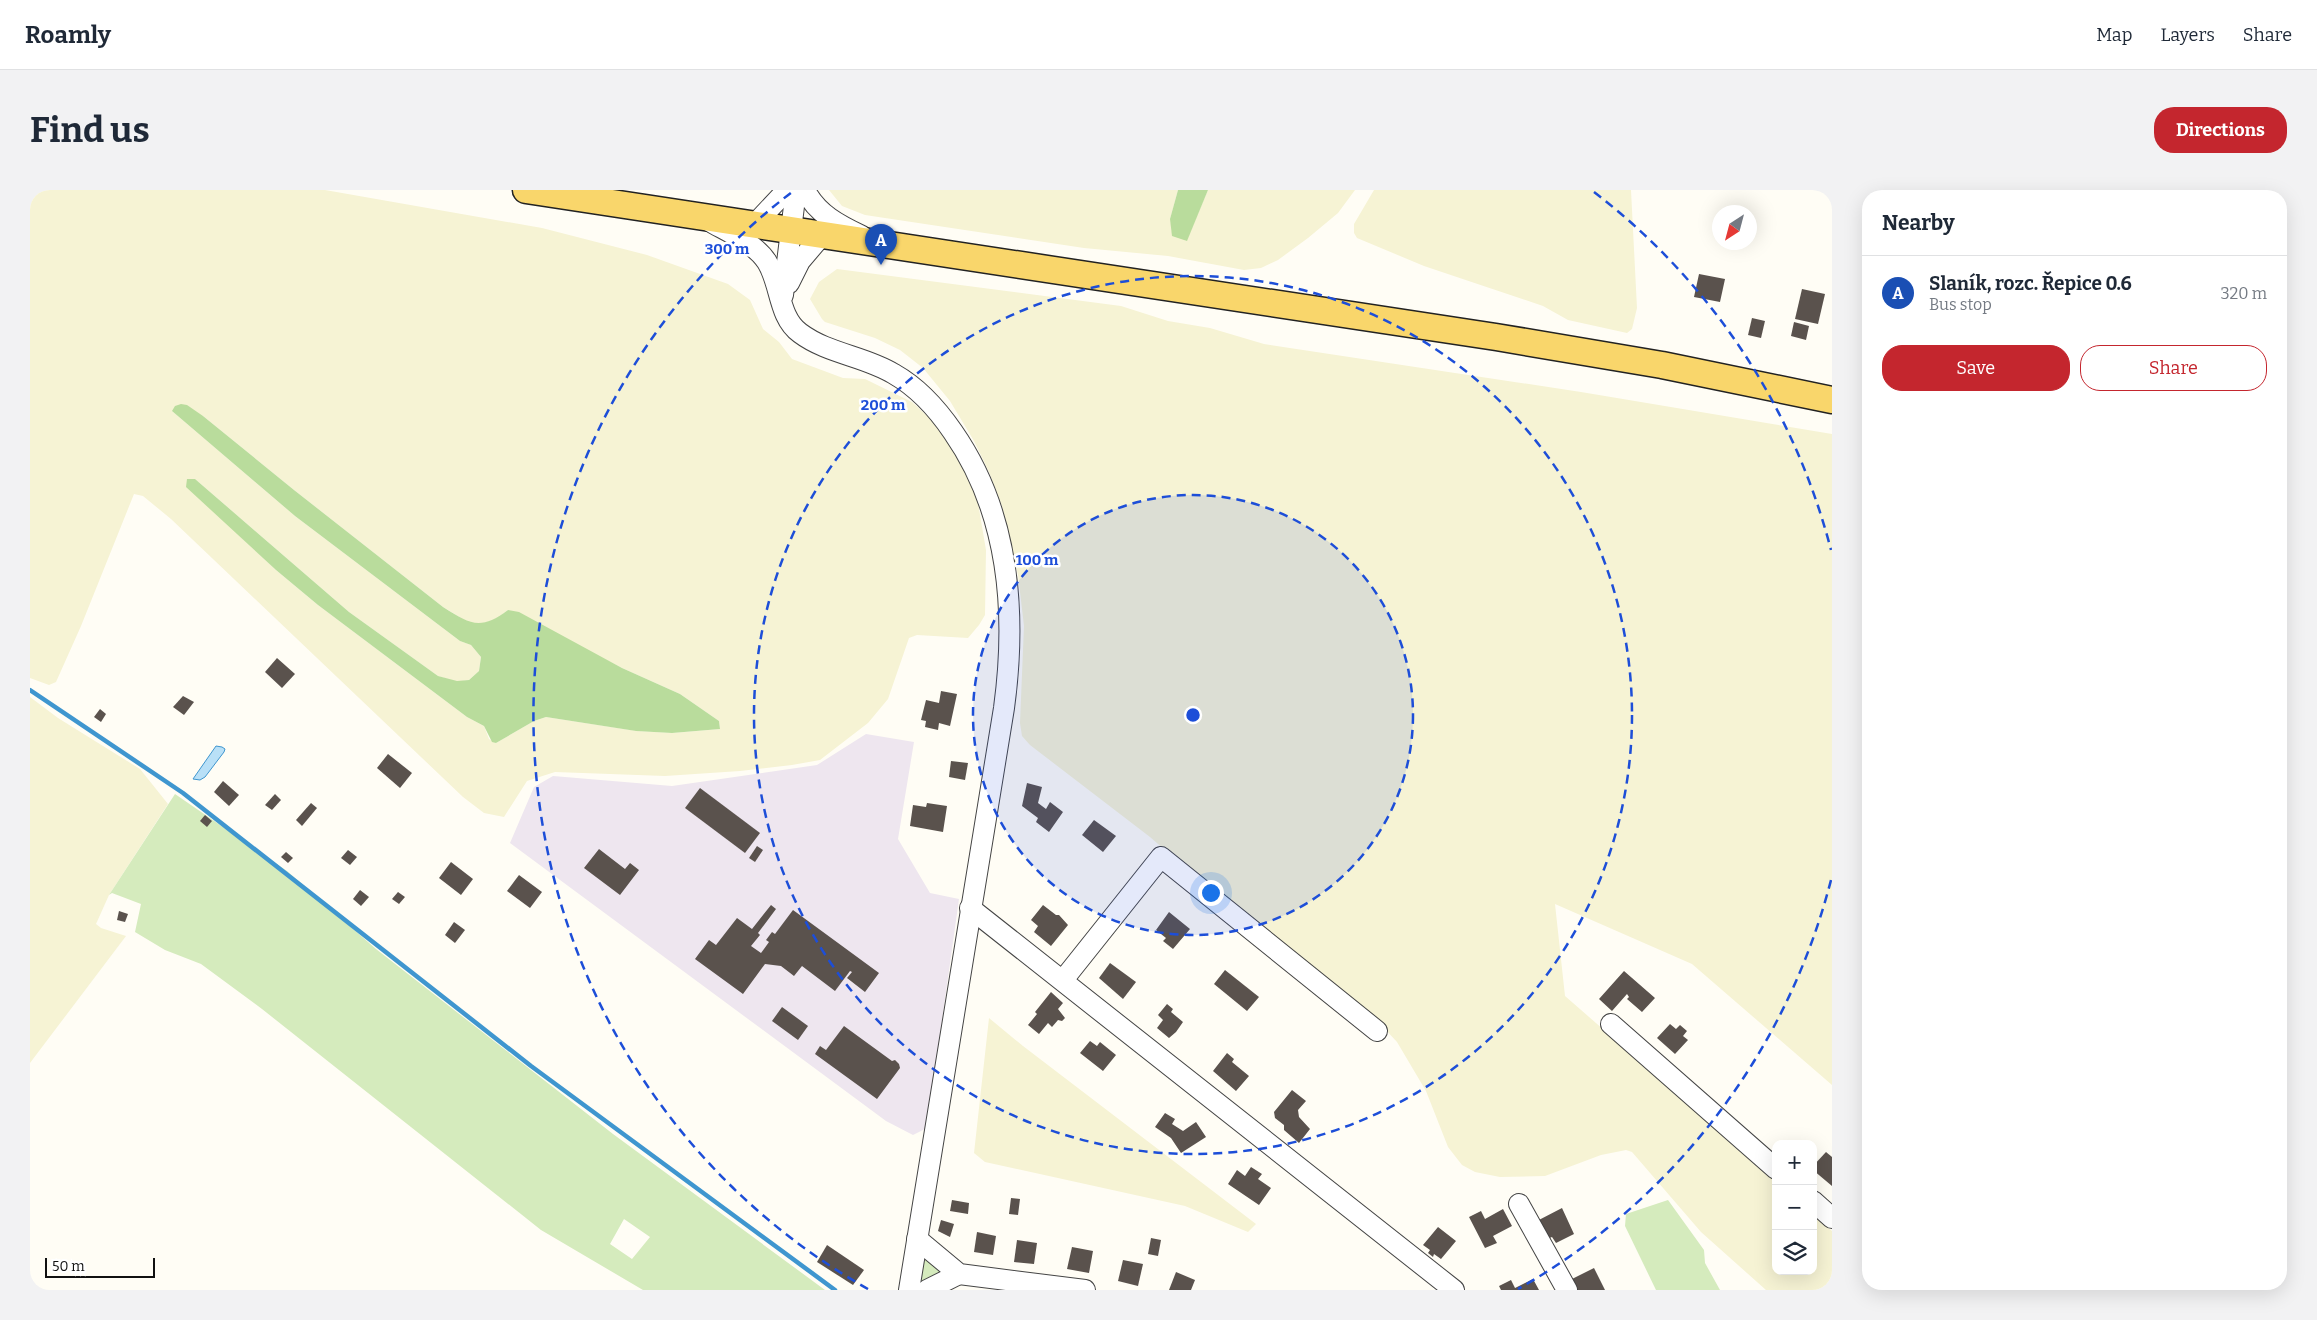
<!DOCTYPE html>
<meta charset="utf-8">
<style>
:root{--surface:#fff;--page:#f2f2f3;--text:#1f2937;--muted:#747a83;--line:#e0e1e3;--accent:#c4262e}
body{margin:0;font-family:Bitter,serif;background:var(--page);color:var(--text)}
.controls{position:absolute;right:15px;bottom:15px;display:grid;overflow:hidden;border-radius:10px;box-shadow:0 5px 20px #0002}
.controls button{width:45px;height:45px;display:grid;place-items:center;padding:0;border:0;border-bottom:1px solid var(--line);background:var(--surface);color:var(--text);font:25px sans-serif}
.compass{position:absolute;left:1682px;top:15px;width:45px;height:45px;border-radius:50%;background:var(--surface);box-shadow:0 5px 20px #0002;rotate:216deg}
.scale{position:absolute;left:15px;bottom:12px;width:110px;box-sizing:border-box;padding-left:5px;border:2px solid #111;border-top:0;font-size:14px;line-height:18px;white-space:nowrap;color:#111;-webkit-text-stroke:4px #fff;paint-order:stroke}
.you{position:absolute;left:1180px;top:702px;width:18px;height:18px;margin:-12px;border:4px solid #fff;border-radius:50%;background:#1a73e8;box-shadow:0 0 0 8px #1a73e833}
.badge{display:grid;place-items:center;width:32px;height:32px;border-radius:50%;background:var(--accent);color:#fff;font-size:16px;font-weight:700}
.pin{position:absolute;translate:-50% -41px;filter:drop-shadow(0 1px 2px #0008)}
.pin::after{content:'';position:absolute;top:26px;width:18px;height:15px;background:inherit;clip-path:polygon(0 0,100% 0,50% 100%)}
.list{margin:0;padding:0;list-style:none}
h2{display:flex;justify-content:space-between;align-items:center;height:65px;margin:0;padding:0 20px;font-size:21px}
h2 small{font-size:16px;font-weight:400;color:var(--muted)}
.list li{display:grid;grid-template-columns:32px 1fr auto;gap:15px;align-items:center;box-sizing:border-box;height:75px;padding:0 20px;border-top:1px solid var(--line)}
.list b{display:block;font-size:19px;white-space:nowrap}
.list p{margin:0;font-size:16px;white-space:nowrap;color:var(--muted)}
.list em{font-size:16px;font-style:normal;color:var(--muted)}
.actions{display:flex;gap:10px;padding:15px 20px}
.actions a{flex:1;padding:11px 0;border:1px solid var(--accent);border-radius:20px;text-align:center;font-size:18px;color:var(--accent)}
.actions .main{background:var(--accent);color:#fff}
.icon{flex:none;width:28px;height:28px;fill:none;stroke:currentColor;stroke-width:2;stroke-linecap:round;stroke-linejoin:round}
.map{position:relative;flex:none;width:1802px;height:1100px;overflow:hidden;border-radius:20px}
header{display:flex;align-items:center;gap:30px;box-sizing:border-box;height:70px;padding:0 25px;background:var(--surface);border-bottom:1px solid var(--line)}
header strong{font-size:24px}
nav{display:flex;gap:28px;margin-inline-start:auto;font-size:18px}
.intro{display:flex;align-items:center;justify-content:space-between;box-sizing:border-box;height:120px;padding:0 30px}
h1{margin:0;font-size:35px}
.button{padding:12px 22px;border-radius:20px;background:var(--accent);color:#fff;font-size:18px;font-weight:700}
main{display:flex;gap:30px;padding:0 30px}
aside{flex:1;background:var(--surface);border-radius:20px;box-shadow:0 5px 20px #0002}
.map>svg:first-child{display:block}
.industrial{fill:#eee6ef}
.farmland{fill:#f6f3d4;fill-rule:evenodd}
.green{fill:#d5ebbd;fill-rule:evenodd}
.forest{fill:#b9dc9c}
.water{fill:#b9e0f7;stroke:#3f96cf}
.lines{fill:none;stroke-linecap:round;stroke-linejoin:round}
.stream{stroke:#3f96cf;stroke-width:4.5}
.building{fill:#5a524d}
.minor-casing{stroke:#444;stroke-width:22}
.major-casing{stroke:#222;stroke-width:29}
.minor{stroke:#fff;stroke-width:20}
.major{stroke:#f9d66b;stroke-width:26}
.ring{fill:none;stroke:#1d4ed8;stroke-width:2.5;stroke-dasharray:9 6}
.centre{fill:#1d4ed8;stroke:#fff;stroke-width:2.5}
.ring-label{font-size:15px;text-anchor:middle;font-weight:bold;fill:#1d4ed8;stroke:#fff;stroke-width:5;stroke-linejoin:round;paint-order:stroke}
</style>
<header>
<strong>Roamly</strong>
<nav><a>Map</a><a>Layers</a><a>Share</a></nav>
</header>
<div class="intro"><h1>Find us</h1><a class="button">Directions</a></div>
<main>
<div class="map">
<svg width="1802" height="1100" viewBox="0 0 1802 1100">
<rect width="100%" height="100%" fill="#fffdf5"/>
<!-- industrial -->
<polygon class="industrial" points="836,544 884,552 868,649 900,703 929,709 897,938 883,945 856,931 480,653 504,597 523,586 642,596 787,575"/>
<!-- farmland -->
<g class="farmland">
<path d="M 0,0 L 295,0 L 512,38 L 617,65 L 698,94 L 720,110 L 733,139 L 749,152 L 762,169 L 813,188 L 835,189 L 882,212 L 917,244 L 946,301 L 956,360 L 955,425 L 949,435 L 938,448 L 887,445 L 879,448 L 858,509 L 838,533 L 790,570 L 762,575 L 710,581 L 635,586 L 525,582 L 497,591 L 474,627 L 454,623 L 433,607 L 141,329 L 113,306 L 104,304 L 51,436 L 26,492 L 19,495 L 0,488 ZM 142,221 L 173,226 L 264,300 L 413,417 L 439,433 L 450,434 L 465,430 L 478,420 L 592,478 L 650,504 L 689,531 L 690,539 L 642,543 L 607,541 L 516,527 L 504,531 L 466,553 L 459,549 L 454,536 L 437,527 L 288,415 L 246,380 L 212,348 L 165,289 L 319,422 L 408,486 L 427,492 L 439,490 L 449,481 L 451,467 L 441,455 L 430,451 L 265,326 Z"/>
<polygon points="799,0 1148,0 1140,29 1156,51 1178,0 1325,0 1308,23 1278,48 1248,70 1231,78 1214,80 1138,66 1054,58 835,25 812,16"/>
<polygon points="1344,0 1601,0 1607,118 1602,139 1597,143 1538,130 1513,116 1394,76 1327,48 1324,43 1324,34"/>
<polygon points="807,79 1091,116 1138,131 1180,138 1234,154 1551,202 1802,244 1802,895 1662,774 1525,714 1535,806 1746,990 1746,1081 1783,1081 1783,1024 1802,1041 1802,1100 1736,1100 1671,1042 1602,962 1596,960 1571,965 1515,986 1470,987 1445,982 1432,975 1418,957 1396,901 1367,852 1354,838 1203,719 1120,647 1000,555 992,546 990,533 994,436 988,385 972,316 959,282 944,251 920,211 893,178 870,160 845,148 795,132 792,129 780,109 789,92"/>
<polygon points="0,507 28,528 110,579 138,614 79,705 66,734 71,738 96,746 0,873"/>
<polygon points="959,828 993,856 1226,1034 1218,1042 1155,1016 955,972 944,963"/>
</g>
<!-- green -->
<g class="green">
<path d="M 145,604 L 257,681 L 346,759 L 583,944 L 795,1100 L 613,1100 L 511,1040 L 232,819 L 171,774 L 135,760 L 105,742 L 111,714 L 82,703 L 79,705 ZM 594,1029 L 620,1047 L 602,1069 L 580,1054 Z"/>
<polygon points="1638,1010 1674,1060 1675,1073 1690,1100 1626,1100 1595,1036 1596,1024"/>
<polygon points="893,1063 910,1079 909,1086 888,1095"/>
</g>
<!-- forest -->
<g class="forest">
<polygon points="1148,0 1178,0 1157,51 1142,46 1140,29"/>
<path d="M 151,214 L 157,215 L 173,226 L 264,300 L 413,417 C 440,434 450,441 478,420 L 489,422 L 592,478 L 650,504 L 689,531 L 690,539 L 642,543 L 606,541 L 516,527 L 504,531 L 466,553 L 462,552 L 454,536 L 437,527 L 288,415 L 246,380 L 156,297 L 157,289 L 165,289 L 319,422 L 408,486 L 427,491 L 439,490 L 449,481 L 451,467 L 441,455 L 430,451 L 265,326 L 142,221 L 145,216 Z"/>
</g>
<!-- water -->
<polygon class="water" points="186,556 192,557 195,559 194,562 175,587 170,590 163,589"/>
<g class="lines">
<!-- stream -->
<polyline class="stream" points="0,500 153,603 501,876 805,1100"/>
</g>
<!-- building -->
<g class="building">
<polygon points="1669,84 1695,89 1690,112 1664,107"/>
<polygon points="1772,99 1795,104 1788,134 1765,129"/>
<polygon points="1722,128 1735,131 1731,148 1718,145"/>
<polygon points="1764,132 1779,136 1776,150 1761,146"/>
<polygon points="247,468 265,484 252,498 235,482"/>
<polygon points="911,501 927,504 920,536 909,533 908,540 895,537 896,531 891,530 896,510 909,513"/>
<polygon points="153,506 164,512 154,525 143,517"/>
<polygon points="70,519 76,524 71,532 64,527"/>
<polygon points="358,564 382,583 370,598 347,578"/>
<polygon points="921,571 938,573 935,590 919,587"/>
<polygon points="193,591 209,605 199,616 184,602"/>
<polygon points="997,593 1012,597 1008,613 1016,619 1020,612 1033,622 1019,642 1006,632 1008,628 992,616"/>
<polygon points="670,598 730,643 715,663 655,618"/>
<polygon points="245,604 251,610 242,620 235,615"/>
<polygon points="281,613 287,618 272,636 266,630"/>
<polygon points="897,613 917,616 913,642 880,636 883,615 896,617"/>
<polygon points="175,625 182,631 177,637 170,631"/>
<polygon points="1064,630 1086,646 1073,662 1052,645"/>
<polygon points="727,656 733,660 725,672 719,668"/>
<polygon points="569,659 595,679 600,673 609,680 590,705 554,678"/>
<polygon points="318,660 327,667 320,675 311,668"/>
<polygon points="256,662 263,668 258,673 251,667"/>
<polygon points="421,672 443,689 431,705 409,688"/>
<polygon points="489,685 512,702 500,718 477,701"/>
<polygon points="330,700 339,707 331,716 323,709"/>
<polygon points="368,702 375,707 369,714 362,709"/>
<polygon points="741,715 746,719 728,743 730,745 721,756 731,763 739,752 736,750 742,742 745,744 763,720 849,783 835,802 817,788 822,782 820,781 805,801 772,776 764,786 751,776 735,774 713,804 665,769 679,750 686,755 707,728 722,739"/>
<polygon points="1013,715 1026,725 1029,725 1038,735 1021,756 1004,742 1008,736 1001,730"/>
<polygon points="89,721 98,724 95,732 87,730"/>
<polygon points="1139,722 1160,739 1143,759 1133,751 1136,748 1126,740"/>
<polygon points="424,732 435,740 425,753 415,745"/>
<polygon points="1080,773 1106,792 1093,809 1069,788"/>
<polygon points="1195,780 1229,807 1217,821 1184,794"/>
<polygon points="1594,781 1625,808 1612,822 1597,809 1599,807 1597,804 1582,821 1569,809"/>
<polygon points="1021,802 1033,813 1028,819 1035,828 1032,831 1028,830 1022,837 1018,833 1009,844 998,835 1007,824 1005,822"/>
<polygon points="1137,814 1143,819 1141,822 1153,832 1146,842 1139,848 1127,838 1133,830 1128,825"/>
<polygon points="752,817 778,836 768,850 742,831"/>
<polygon points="1640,834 1646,839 1650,835 1657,841 1653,846 1658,850 1645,864 1627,848"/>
<polygon points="814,836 862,871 865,870 869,874 870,878 847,909 785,864 790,856 796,860"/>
<polygon points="1060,851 1067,856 1070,852 1086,865 1073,881 1050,863"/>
<polygon points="1197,863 1204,869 1202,872 1219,886 1206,901 1183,881"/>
<polygon points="1262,900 1276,911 1268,920 1269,927 1280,939 1269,953 1254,940 1254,935 1245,928 1244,922"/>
<polygon points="1135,923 1145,929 1142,934 1153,941 1166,932 1176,947 1151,963 1141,948 1125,937"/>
<polygon points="1796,962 1802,967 1802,996 1783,980 1783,976"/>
<polygon points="1221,977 1232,984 1228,989 1241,998 1229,1015 1198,994 1207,980 1215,986"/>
<polygon points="981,1008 990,1009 988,1025 979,1024"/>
<polygon points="922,1010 939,1013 938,1024 920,1021"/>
<polygon points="1532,1018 1544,1044 1526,1053 1522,1047 1515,1050 1505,1032"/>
<polygon points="1473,1019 1482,1036 1463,1046 1467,1053 1455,1058 1439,1027 1451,1021 1455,1029"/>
<polygon points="911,1030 924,1034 920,1047 908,1041"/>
<polygon points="1408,1037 1426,1051 1411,1069 1404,1064 1403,1067 1398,1063 1400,1060 1393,1055"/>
<polygon points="947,1042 966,1046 963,1065 944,1062"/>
<polygon points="1121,1048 1131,1050 1128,1066 1118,1064"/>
<polygon points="987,1050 1007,1053 1004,1074 984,1072"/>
<polygon points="797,1055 834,1080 823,1095 787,1072"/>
<polygon points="1042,1057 1063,1061 1059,1083 1037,1079"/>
<polygon points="1093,1070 1113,1074 1108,1096 1088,1091"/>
<polygon points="1564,1078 1575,1100 1542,1100 1538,1091"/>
<polygon points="1146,1082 1165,1090 1161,1100 1139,1100"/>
<polygon points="1503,1089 1509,1100 1471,1100 1469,1096 1481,1090 1485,1098"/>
</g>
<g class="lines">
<defs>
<g id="minor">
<path d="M 775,0 C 787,24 809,35 832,46"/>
<path d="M 679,31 C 698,42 725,53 737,72 C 751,94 748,127 770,143 C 798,164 835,166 864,184 C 887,197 908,220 923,242 C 980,324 987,422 974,518 L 879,1100"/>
<polyline points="725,34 757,0"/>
<polyline points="759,93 770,71 793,44"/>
<polyline points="753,105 766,0"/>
<polyline points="940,718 1424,1100"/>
<polyline points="1033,790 1131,667 1347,841"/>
<polyline points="1581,834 1746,979"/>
<polyline points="1783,1011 1802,1028"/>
<polyline points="1489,1014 1537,1100"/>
<polyline points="887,1049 929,1084 1055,1100"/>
<polyline points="897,1100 929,1084"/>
</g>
<polyline id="major" points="496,0 1466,147 1632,175 1802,210"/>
</defs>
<!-- minor casing -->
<use href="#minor" class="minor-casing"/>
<!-- major casing -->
<use href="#major" class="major-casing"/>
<!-- minor -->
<use href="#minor" class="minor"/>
<!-- major -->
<use href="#major" class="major"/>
</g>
<!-- distance rings -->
<circle cx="1163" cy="525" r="220" fill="#1d4ed8" fill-opacity=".12"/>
<g class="ring">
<circle cx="1163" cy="525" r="220"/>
<circle cx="1163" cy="525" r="439"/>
<path d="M1801 690A659 659 0 0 1 1488 1099M838 1099A659 659 0 0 1 762 2M1564 2A659 659 0 0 1 1801 360"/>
</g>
<circle cx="1163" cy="525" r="8" class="centre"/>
<g class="ring-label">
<text x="697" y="64">300 m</text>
<text x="853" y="220">200 m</text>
<text x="1007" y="375">100 m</text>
</g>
</svg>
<div class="controls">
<button>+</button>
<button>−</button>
<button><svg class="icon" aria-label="layers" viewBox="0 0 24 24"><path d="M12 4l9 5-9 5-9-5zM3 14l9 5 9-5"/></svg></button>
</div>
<svg class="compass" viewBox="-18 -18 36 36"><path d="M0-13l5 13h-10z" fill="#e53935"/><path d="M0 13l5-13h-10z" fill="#747a83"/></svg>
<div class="scale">50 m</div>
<div class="you"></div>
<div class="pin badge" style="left:851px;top:75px;background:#1a4fb4">A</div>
</div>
<aside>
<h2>Nearby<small></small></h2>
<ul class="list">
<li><span class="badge" style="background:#1a4fb4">A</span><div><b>Slaník, rozc. Řepice 0.6</b><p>Bus stop</p></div><em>320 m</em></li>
</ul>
<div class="actions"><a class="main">Save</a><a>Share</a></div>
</aside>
</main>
